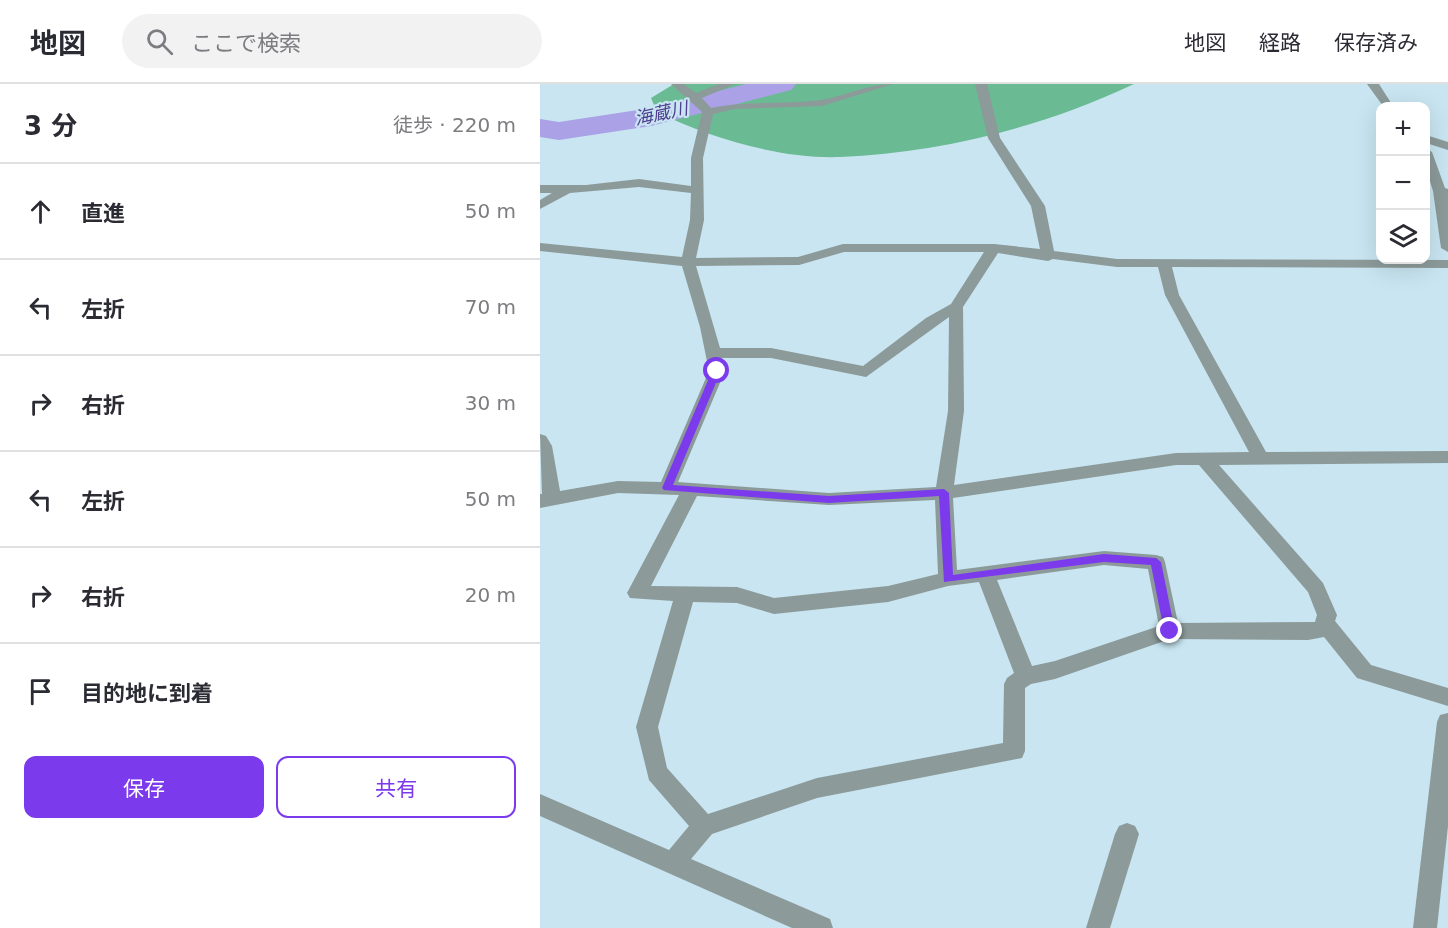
<!DOCTYPE html>
<html lang="ja">
<meta charset="utf-8">
<style>
:root{--surface:#fff;--page:#f2f2f3;--text:#2b2b33;--muted:#7c7c81;--line:#e1e1e2;--accent:#7c3aed}
body{margin:0;font-family:"DejaVu Sans","Noto Sans JP",sans-serif;background:var(--page);color:var(--text)}
.controls{position:absolute;right:18px;top:18px;display:grid;overflow:hidden;border-radius:12px;box-shadow:0 6px 24px #0002}
.controls button{width:54px;height:54px;display:grid;place-items:center;padding:0;border:0;border-bottom:2px solid var(--line);background:var(--surface);color:var(--text);font:30px sans-serif}
.stop{position:absolute;width:18px;height:18px;margin:-14px;border:4px solid #7c3aed;border-radius:50%;background:#fff}
.stop.end{background:#7c3aed;border-color:#fff;box-shadow:0 2px 6px #0008}
.list{margin:0;padding:0;list-style:none}
h2{display:flex;justify-content:space-between;align-items:center;height:78px;margin:0;padding:0 24px;font-size:26px}
h2 small{font-size:20px;font-weight:400;color:var(--muted)}
.list li{display:grid;grid-template-columns:39px 1fr auto;gap:18px;align-items:center;box-sizing:border-box;height:96px;padding:0 24px;border-top:2px solid var(--line)}
.list b{display:block;font-size:22px;white-space:nowrap}
.list em{font-size:20px;font-style:normal;color:var(--muted)}
.actions{display:flex;gap:12px;padding:18px 24px}
.actions a{flex:1;padding:14px 0;border:2px solid var(--accent);border-radius:12px;text-align:center;font-size:21px;color:var(--accent)}
.actions .main{background:var(--accent);color:#fff}
.icon{flex:none;width:33px;height:33px;fill:none;stroke:currentColor;stroke-width:2;stroke-linecap:round;stroke-linejoin:round}
.map{position:relative;flex:none;width:908px;height:844px;overflow:hidden}
header{display:flex;align-items:center;gap:36px;box-sizing:border-box;height:84px;padding:0 30px;background:var(--surface);border-bottom:2px solid var(--line)}
header strong{font-size:28px}
nav{display:flex;gap:33px;margin-inline-start:auto;font-size:21px}
.search{width:420px;height:54px;background:var(--page);display:flex;align-items:center;gap:15px;box-sizing:border-box;padding:0 21px;border-radius:33px;color:var(--muted);font-size:22px}
main{display:flex}
aside{flex:1;background:var(--surface)}
.map>svg:first-child{display:block}
.forest{fill:#6abb93}
.lines{fill:none;stroke-linecap:round;stroke-linejoin:round}
.river{fill:#aaa1e7;fill-rule:evenodd}
.minor{fill:#8c9a99;fill-rule:evenodd}
.route{fill:#7c3aed}
.labels{text-anchor:middle;dominant-baseline:central;stroke-width:4.5;stroke-linejoin:round;paint-order:stroke}
.far-water-label{font-size:18px;font-style:italic;fill:#503f91;stroke:#c8e5f1}
</style>
<header>
<strong>地図</strong>
<div class="search"><svg class="icon" aria-label="search" viewBox="0 0 24 24"><circle cx="10" cy="10" r="6"/><path d="M15 15l6 6"/></svg>ここで検索</div>
<nav><a>地図</a><a>経路</a><a>保存済み</a></nav>
</header>
<main>
<aside>
<h2>3 分<small>徒歩 · 220 m</small></h2>
<ul class="list">
<li><svg class="icon" aria-label="ahead" viewBox="0 0 24 24"><path d="M12 20V5M6 11l6-6 6 6"/></svg><div><b>直進</b></div><em>50 m</em></li>
<li><svg class="icon" aria-label="left" viewBox="0 0 24 24"><path d="M17 20v-9H6M10 6l-5 5 5 5"/></svg><div><b>左折</b></div><em>70 m</em></li>
<li><svg class="icon" aria-label="right" viewBox="0 0 24 24"><path d="M7 20v-9h11M14 6l5 5-5 5"/></svg><div><b>右折</b></div><em>30 m</em></li>
<li><svg class="icon" aria-label="left" viewBox="0 0 24 24"><path d="M17 20v-9H6M10 6l-5 5 5 5"/></svg><div><b>左折</b></div><em>50 m</em></li>
<li><svg class="icon" aria-label="right" viewBox="0 0 24 24"><path d="M7 20v-9h11M14 6l5 5-5 5"/></svg><div><b>右折</b></div><em>20 m</em></li>
<li><svg class="icon" aria-label="arrive" viewBox="0 0 24 24"><path d="M6 21V4h12l-3 4 3 4H6"/></svg><div><b>目的地に到着</b></div></li>
</ul>
<div class="actions"><a class="main">保存</a><a>共有</a></div>
</aside>
<div class="map">
<svg width="908" height="844" viewBox="0 0 908 844">
<rect width="100%" height="100%" fill="#c8e5f1"/>
<!-- forest -->
<path class="forest" d="M 134,0 L 594,0 C 503,43 401,69 300,73 C 240,75 170,54 117,28 L 111,14 Z"/>
<g class="lines">
<!-- river -->
<polygon class="river" points="206,0 256,0 251,6 111,42 19,56 0,53 0,35 19,38 111,24"/>
<!-- minor -->
<g class="minor">
<path d="M 131,0 L 144,0 L 156,9 L 179,0 L 195,0 L 162,14 L 171,24 C 207,16 244,21 281,16 C 306,12 327,0 353,0 L 282,22 L 195,25 L 173,30 L 163,74 L 164,136 L 156,174 L 258,173 L 303,160 L 454,160 L 500,165 L 491,122 L 448,54 L 435,0 L 447,0 L 460,54 L 505,122 L 514,167 L 577,175 L 908,176 L 908,184 L 632,183 L 639,211 L 726,368 L 908,367 L 908,379 L 679,381 L 783,499 L 797,531 L 795,537 L 831,581 L 908,604 L 908,622 L 817,594 L 784,553 L 768,556 L 630,555 L 515,595 L 491,600 L 485,604 L 485,667 L 482,674 L 277,714 L 172,750 L 151,775 L 290,835 L 293,844 L 252,844 L 0,732 L 0,710 L 129,766 L 149,742 L 109,696 L 96,643 L 133,517 L 90,514 L 87,509 L 139,411 L 78,409 L 0,424 L 0,410 L 2,410 L 0,350 L 6,352 L 12,362 L 20,407 L 78,397 L 121,398 L 169,287 L 160,243 L 142,182 L 0,167 L 0,159 L 142,173 L 150,136 L 151,109 L 99,103 L 30,109 L 0,125 L 0,116 L 12,109 L 0,109 L 0,101 L 46,101 L 99,95 L 151,102 L 151,74 L 162,28 ZM 304,168 L 444,168 L 411,220 L 386,234 L 323,282 L 231,264 L 180,264 L 156,182 L 259,181 ZM 458,169 L 508,177 L 513,175 L 577,183 L 618,183 L 625,211 L 709,368 L 636,369 L 414,401 L 424,327 L 423,223 ZM 409,233 L 408,327 L 396,403 L 289,409 L 138,398 L 185,287 L 182,274 L 231,274 L 326,293 ZM 636,381 L 659,381 L 768,508 L 777,531 L 775,538 L 638,539 L 625,478 L 623,473 L 616,471 L 564,467 L 417,486 L 413,414 ZM 157,412 L 289,421 L 395,416 L 398,490 L 348,502 L 234,514 L 197,503 L 111,502 ZM 564,481 L 608,485 L 619,542 L 515,577 L 492,582 L 457,496 ZM 439,498 L 474,589 L 467,594 L 464,600 L 463,659 L 277,694 L 168,730 L 127,684 L 118,643 L 153,518 L 197,519 L 234,530 L 348,518 L 408,502 Z"/>
<polygon points="827,0 839,0 853,22 843,22"/>
<polygon points="886,51 908,58 908,66 886,59"/>
<polygon points="886,64 892,68 905,104 908,105 908,168 901,164 893,107 886,85"/>
<polygon points="908,629 908,742 897,844 873,844 897,638 900,631"/>
<polygon points="587,739 595,742 599,750 570,844 546,844 575,750 579,742"/>
</g>
</g>
<!-- route -->
<polygon class="route" points="177,285 181,287 133,401 289,412 404,405 409,409 413,491 564,470 616,474 621,478 635,547 633,550 626,550 624,547 611,481 564,478 404,498 399,412 289,419 124,406 122,404 172,287"/>
<g class="labels">
<!-- far-water labels -->
<g class="far-water-label">
<text transform="translate(121 29) rotate(-12)">海蔵川</text>
</g>
</g>
</svg>
<div class="controls">
<button>+</button>
<button>−</button>
<button><svg class="icon" aria-label="layers" viewBox="0 0 24 24"><path d="M12 4l9 5-9 5-9-5zM3 14l9 5 9-5"/></svg></button>
</div>
<div class="stop" style="left:177px;top:287px"></div>
<div class="stop end" style="left:630px;top:547px"></div>
</div>
</main>
